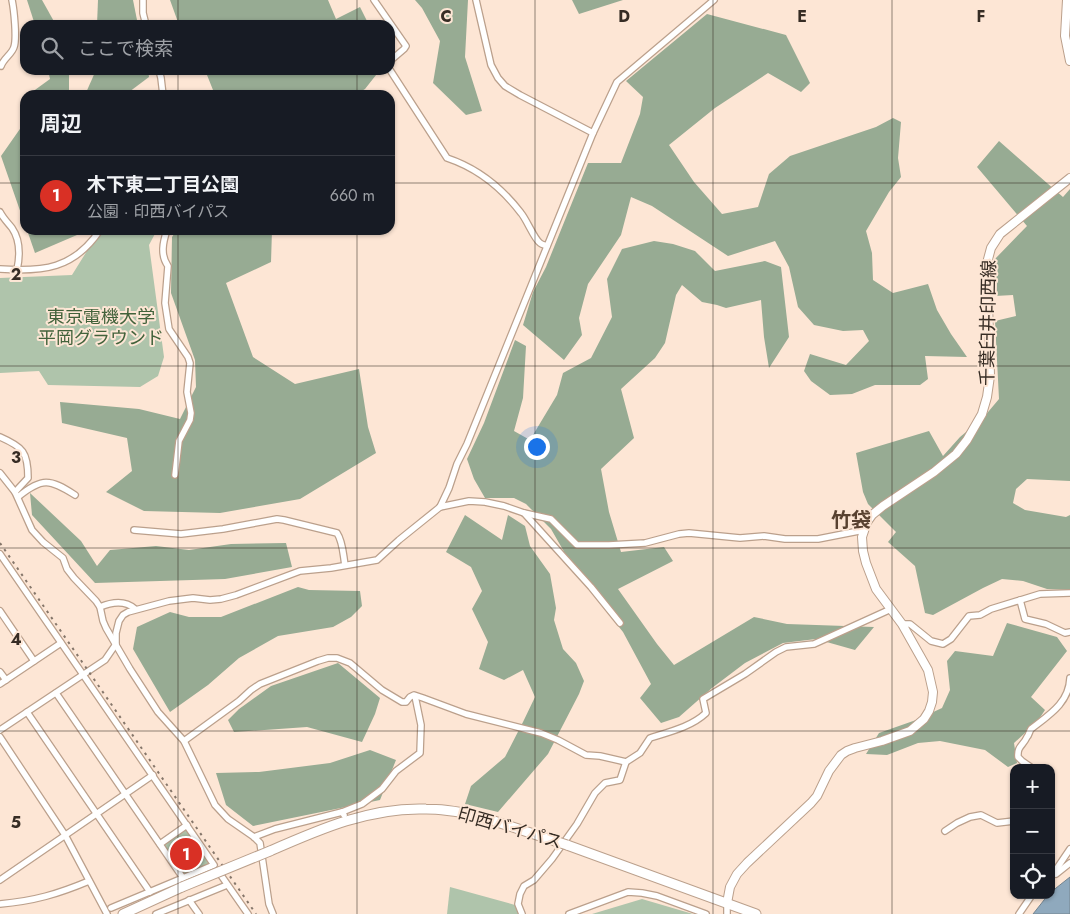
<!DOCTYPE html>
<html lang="ja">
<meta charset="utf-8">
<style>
:root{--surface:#171b24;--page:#242831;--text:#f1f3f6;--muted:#9ea1a6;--line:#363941;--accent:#d93025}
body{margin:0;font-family:Jost,"Noto Sans JP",sans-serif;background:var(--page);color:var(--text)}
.controls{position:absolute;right:15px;bottom:15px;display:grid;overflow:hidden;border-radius:10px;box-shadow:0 1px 4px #0004}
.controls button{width:45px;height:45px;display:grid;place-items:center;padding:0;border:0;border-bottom:1px solid var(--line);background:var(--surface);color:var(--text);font:25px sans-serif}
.you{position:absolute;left:536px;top:446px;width:18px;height:18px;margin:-12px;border:4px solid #fff;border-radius:50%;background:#1a73e8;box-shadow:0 0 0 8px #1a73e833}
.badge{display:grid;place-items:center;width:32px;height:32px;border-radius:50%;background:var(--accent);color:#fff;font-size:16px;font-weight:700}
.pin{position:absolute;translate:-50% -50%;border:2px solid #fff;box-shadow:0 1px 5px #0006}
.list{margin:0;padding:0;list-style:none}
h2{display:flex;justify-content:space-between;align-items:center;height:65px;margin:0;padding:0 20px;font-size:21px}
h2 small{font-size:16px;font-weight:400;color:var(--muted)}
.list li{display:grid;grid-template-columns:32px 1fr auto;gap:15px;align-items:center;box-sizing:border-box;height:80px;padding:0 20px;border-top:1px solid var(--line)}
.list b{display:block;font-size:19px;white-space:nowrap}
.list p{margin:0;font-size:16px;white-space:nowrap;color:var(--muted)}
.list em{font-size:16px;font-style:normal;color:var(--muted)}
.icon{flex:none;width:28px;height:28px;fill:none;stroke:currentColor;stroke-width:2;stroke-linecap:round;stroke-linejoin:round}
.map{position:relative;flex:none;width:1070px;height:914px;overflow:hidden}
.search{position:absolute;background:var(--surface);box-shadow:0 1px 4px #0004;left:20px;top:20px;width:375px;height:55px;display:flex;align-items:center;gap:12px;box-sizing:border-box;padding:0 18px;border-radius:15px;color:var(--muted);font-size:19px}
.panel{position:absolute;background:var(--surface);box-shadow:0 1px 4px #0004;left:20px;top:90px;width:375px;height:145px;border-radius:15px}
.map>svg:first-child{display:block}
.green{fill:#afc4ab}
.forest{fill:#97ab93}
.water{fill:#8fa9bd;stroke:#74848f}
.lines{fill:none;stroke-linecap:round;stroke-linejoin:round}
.minor-casing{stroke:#bba08c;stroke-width:8}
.major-casing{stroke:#bba08c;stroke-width:10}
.highway-casing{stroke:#bba08c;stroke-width:11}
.minor{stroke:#fff;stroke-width:5.5}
.major{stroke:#fff;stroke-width:8}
.highway{stroke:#fff;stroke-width:9}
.rail{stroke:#85766a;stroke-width:2;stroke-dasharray:2.5 5;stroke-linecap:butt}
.highway-bridge-casing{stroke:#bba08c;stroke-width:11;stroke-linecap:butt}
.highway-bridge{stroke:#fff;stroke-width:9}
.grid{fill:none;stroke:#362c24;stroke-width:1;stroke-opacity:0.55}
.labels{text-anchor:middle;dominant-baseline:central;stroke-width:4;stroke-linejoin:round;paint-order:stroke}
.park-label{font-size:18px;fill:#42623b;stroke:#fde6d5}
.street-label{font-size:18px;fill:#362c24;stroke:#fde6d5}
.quarter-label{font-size:20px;font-weight:bold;fill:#584130;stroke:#fde6d5}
.grid-label{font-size:16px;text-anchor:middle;font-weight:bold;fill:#362c24;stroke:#fde6d5;stroke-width:4;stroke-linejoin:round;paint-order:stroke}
</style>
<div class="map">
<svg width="1070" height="914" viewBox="0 0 1070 914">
<rect width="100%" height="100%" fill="#fde6d5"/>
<!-- green -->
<g class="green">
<polygon points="100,230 157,230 149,245 164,357 158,376 140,387 48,385 39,371 0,373 0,278 72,275"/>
<polygon points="186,829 209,864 185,875 163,846 164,843"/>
<polygon points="450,887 515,905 518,907 520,914 447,914"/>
<polygon points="642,899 693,914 592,914"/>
</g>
<!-- forest -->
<g class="forest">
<polygon points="27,0 42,0 56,25 35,25"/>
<polygon points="98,0 133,0 138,25 97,25"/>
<polygon points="170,0 328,0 336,19 360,7 369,25 179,25"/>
<polygon points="415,0 468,0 465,57 482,111 466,115 433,83 440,41 422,8"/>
<polygon points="572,0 623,0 579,14"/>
<polygon points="707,14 786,35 810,83 801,92 768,73 715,108 669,145 694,182 722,214 758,207 769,174 790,156 876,127 893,118 901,122 898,158 901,177 889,192 866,231 872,253 873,280 893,293 928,284 937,310 951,334 967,357 925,356 928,379 920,385 875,385 852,394 830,395 811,381 804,371 810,354 846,365 869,341 863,330 843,331 814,325 798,307 789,267 775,241 728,256 652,206 631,197 621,235 588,284 579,318 582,335 564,360 523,325 533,292 546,267 588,163 621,163 640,114 643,97 626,81"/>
<polygon points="48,70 69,70 69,95 28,95 50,79"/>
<polygon points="96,70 148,70 149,77 125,95 85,95"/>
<polygon points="204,70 380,70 365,89 355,95 215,95 207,75"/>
<polygon points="25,111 25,225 1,156 22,126"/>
<polygon points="999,141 1063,197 1070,189 1070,481 1027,479 1016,489 1013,503 1025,510 1066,517 1070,515 1070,590 1047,589 1023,581 1002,579 983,588 933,615 925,613 915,566 888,542 896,532 868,504 863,492 856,453 929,431 943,456 960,437 983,418 999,399 995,321 1016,316 1013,295 995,296 994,260 1027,226 977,167"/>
<polygon points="27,230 79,230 77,235 35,253"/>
<polygon points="177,230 272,230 271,262 226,283 253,357 295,384 359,369 368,427 376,453 300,499 220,513 144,511 106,492 132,471 127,438 62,423 60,402 139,409 180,419 196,387 195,360 171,293 172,237"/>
<polygon points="654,241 673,244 695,251 715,271 765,261 781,267 789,337 769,368 764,337 761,300 726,308 717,305 702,302 682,285 676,295 665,343 655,358 621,389 634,438 601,469 609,512 621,552 664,547 673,561 618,589 657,644 674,665 754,617 787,624 874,627 855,650 816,639 783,643 745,663 712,688 679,717 661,723 640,698 651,684 623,632 578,576 551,529 526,504 514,498 485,498 474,479 467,459 484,423 515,340 526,346 523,398 514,431 530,440 557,395 563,373 591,358 612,317 607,279 622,249"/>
<polygon points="30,493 81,541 97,566 110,550 156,546 189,550 231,544 286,543 292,567 225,579 95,583 32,515"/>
<polygon points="465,515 502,540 508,515 525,526 530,546 550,574 556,608 554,620 563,649 576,663 584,681 579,694 548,754 498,812 465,804 471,786 505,757 523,722 535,697 523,670 504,680 479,669 488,642 472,609 482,591 471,567 446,552"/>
<polygon points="298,587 309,590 360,591 362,606 351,617 333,627 278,636 239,658 208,685 170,712 133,649 137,627 170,612 189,617 221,617"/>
<polygon points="1007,623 1057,637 1067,651 1031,697 1045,710 1037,722 1014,743 1017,763 1008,767 985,750 940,741 918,743 887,755 866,754 879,733 916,720 942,708 950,690 947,661 955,651 993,656"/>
<polygon points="338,663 380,698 375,714 362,742 307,727 234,732 228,720 239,709 271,686"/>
<polygon points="370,750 396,760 380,800 253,826 226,805 216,773 259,772 330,763"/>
</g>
<!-- water -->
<polygon class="water" points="1070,877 1070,914 1033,914 1048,895 1051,895 1051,892"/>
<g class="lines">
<defs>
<g id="minor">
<polyline points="143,0 143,13 146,25"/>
<polyline points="374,0 406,46 404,49 390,61"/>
<polyline points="476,0 491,65 498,78 505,86 520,95 593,133"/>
<path d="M 1,66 C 4,58 12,54 14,47 C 17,38 14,10 12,0"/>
<polyline points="159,70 161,78 163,95"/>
<path d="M 390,70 L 447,158 C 477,168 502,188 521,213 C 527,220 534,239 540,243 C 542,245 545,245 547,246"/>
<path d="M 0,212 C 3,218 8,223 12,228 C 21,241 20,256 17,270"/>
<path d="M 167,230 C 163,242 160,255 168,266 L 165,303 L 169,329 L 188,357 L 190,363 L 187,392 L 191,413 L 190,420 L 179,441 L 175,475"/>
<path d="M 0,269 C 43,272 74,269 100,230"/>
<path d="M 0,437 C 23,447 28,452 28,478 L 15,492"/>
<polyline points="0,473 15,492 32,530 43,542 63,558 67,569 74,578 96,601 100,607 103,621 106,628 130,669 158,712 184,741 215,805 228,819 254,837 260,843 269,904 273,914"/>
<path d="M 18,497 C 42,477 50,479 75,495"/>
<polyline points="440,507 469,501 485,502 504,506 524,513 591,587 620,623"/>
<polyline points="524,513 551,519 577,545 609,545 645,543 679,534 689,533 740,538 764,536 785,539 818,539 864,530"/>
<path d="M 134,530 L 181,534 L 223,529 L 277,519 L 284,520 L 337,533 C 343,542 343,554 345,565"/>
<polyline points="0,554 214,865 111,908"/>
<polyline points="1020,600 1025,619 1046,624 1065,633 1070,632"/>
<path d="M 100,607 C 112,602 125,600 135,609"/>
<polyline points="0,611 34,661"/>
<polyline points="902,624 910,624 931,641 943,644 951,639 969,616 980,615 991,609 1040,594 1070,593"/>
<polyline points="0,672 6,680"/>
<polyline points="0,684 61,643"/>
<polyline points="56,693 183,878"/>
<polyline points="27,712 150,892"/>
<polyline points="0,730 105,660 116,644 116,633 119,621 123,615 128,612 169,601 193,598 210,600 221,599 236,595 300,571 331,568 377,560 399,540 440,507 449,488 457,464 467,444 593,133 617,82 714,0"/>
<polyline points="0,737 65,835 107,914"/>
<polyline points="184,741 239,701 251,690 260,684 318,661 328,658 337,658 350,663 382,690 402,702 406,702 410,697 414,695 423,698 466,714 541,733 558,740 586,755 600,756 626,762"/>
<path d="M 1032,768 L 1022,761 L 1018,757 C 1017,746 1023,746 1027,737 C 1029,735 1029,732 1031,729 C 1049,715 1069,703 1070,678"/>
<polyline points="342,812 362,804 382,789 396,771 420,753 421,725 415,696"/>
<polyline points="945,831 957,823 970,817 981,815 997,823 1014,821"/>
<polyline points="254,837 275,829 342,812 344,815"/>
<polyline points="160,844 187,825"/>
<polyline points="218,871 248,914"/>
<polyline points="1056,874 1070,863"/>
<polyline points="1051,877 1070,849"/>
<polyline points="0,880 153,775"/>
<polyline points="189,900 199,914"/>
<path d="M 0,904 C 34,901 58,894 89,881"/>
<polyline points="156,914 227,885"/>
<path d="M 522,914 L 518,904 L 520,894 L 524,886 L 534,880 L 552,859 L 577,824 L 595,793 L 605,783 L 620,780 L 626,762 L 640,753 L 650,738 C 669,732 691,727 706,713 L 703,699 L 745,674 L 776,652 L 786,647 L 814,644 L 891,609"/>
<polyline points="569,914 628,892 642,893 657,896 706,914"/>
<polyline points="727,914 727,903"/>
<polyline points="1019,914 1032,895"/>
</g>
<g id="major">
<polyline points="1067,0 1065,36 1070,61"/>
<polyline points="727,903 730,887 737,874 747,863 811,803 817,796 829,771 841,755 847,751 855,748 882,741 910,731 924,719 929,711 932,702 933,692 928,670 902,624 876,589 866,563 863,551 862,537 867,522 872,515 883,506 934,472 956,454 967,440 982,414 987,397 990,376 987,263 991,248 1000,234 1070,178"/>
</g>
<g id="highway">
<polyline points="567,845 756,914"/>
<path d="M 270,851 C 320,829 370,807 426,809 C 443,809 460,812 476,815"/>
<polyline points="123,914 182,887"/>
</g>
</defs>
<!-- minor casing -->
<use href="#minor" class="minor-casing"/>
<!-- major casing -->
<use href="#major" class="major-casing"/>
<!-- highway casing -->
<use href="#highway" class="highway-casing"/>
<!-- minor -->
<use href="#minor" class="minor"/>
<!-- major -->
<use href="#major" class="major"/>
<!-- highway -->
<use href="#highway" class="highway"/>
<!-- rail -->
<polyline class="rail" points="0,543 256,914"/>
<defs>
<g id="highway-bridge">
<polyline points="476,815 567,845"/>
<polyline points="182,887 270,851"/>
</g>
</defs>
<!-- highway-bridge casing -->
<use href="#highway-bridge" class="highway-bridge-casing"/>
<!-- highway-bridge -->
<use href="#highway-bridge" class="highway-bridge"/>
</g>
<!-- grid -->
<path class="grid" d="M 178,0 L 178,25M 357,0 L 357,25M 535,0 L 535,914M 713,0 L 713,914M 892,0 L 892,914M 178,70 L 178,95M 357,70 L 357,95M 0,183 L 25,183M 390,183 L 1070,183M 178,230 L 178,914M 357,230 L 357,914M 0,366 L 1070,366M 0,548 L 1070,548M 0,731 L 1070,731"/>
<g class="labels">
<!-- park labels -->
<g class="park-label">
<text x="101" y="317">東京電機大学<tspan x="101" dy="21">平岡グラウンド</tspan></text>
</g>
<!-- street labels -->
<g class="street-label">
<text transform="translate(988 323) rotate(-89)">千葉臼井印西線</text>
<text transform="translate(510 828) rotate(16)">印西バイパス</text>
</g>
<!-- quarter labels -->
<g class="quarter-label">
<text x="851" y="520">竹袋</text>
</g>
</g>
<g class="grid-label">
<text x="446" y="22">C</text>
<text x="624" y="22">D</text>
<text x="802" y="22">E</text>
<text x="981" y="22">F</text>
<text x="16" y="280">2</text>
<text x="16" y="463">3</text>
<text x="16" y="645">4</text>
<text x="16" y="828">5</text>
</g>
</svg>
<div class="controls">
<button>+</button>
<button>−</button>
<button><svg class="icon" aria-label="locate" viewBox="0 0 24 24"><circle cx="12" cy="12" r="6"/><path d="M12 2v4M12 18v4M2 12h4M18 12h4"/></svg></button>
</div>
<div class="you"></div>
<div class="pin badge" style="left:186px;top:854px">1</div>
<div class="search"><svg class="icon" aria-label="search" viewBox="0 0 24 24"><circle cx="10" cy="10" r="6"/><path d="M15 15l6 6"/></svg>ここで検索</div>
<section class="panel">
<h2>周辺<small></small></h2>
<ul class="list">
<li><span class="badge">1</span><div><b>木下東二丁目公園</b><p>公園 · 印西バイパス</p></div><em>660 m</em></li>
</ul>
</section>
</div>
